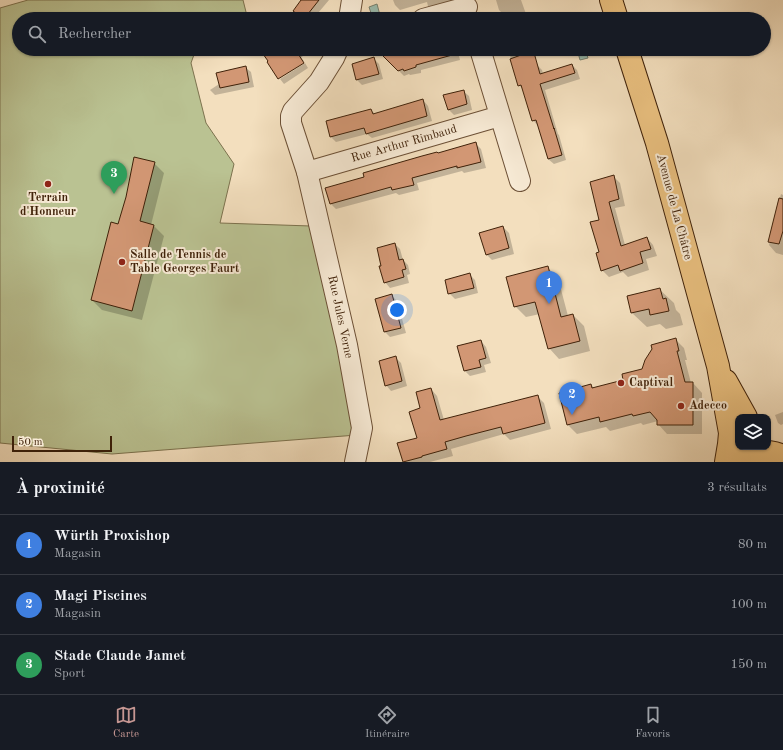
<!DOCTYPE html>
<html lang="fr">
<meta charset="utf-8">
<style>
:root{--surface:#171b24;--page:#20242c;--text:#f1f3f6;--muted:#9ea1a6;--line:#363941;--accent:#c59692}
body{margin:0;font-family:"Old Standard TT",serif;background:var(--page);color:var(--text)}
.controls{position:absolute;right:12px;bottom:12px;display:grid;overflow:hidden;border-radius:8px;box-shadow:0 1px 3px #0004}
.controls button{width:36px;height:36px;display:grid;place-items:center;padding:0;border:0;border-bottom:1px solid var(--line);background:var(--surface);color:var(--text);font:20px sans-serif}
.scale{position:absolute;left:12px;bottom:10px;width:100px;box-sizing:border-box;padding-left:4px;border:2px solid #3f2109;border-top:0;font-size:11px;line-height:14px;white-space:nowrap;color:#3f2109;-webkit-text-stroke:3px #f7ead5;paint-order:stroke}
.you{position:absolute;left:397px;top:310px;width:14px;height:14px;margin:-10px;border:3px solid #fff;border-radius:50%;background:#1a73e8;box-shadow:0 0 0 6px #1a73e833}
.badge{display:grid;place-items:center;width:26px;height:26px;border-radius:50%;background:var(--accent);color:#fff;font-size:13px;font-weight:700}
.pin{position:absolute;translate:-50% -33px;filter:drop-shadow(0 1px 2px #0008)}
.pin::after{content:'';position:absolute;top:21px;width:14px;height:12px;background:inherit;clip-path:polygon(0 0,100% 0,50% 100%)}
.list{margin:0;padding:0;list-style:none}
h2{display:flex;justify-content:space-between;align-items:center;height:52px;margin:0;padding:0 16px;font-size:17px}
h2 small{font-size:13px;font-weight:400;color:var(--muted)}
.list li{display:grid;grid-template-columns:26px 1fr auto;gap:12px;align-items:center;box-sizing:border-box;height:60px;padding:0 16px;border-top:1px solid var(--line)}
.list b{display:block;font-size:15px;white-space:nowrap}
.list p{margin:0;font-size:13px;white-space:nowrap;color:var(--muted)}
.list em{font-size:13px;font-style:normal;color:var(--muted)}
.icon{flex:none;width:22px;height:22px;fill:none;stroke:currentColor;stroke-width:2;stroke-linecap:round;stroke-linejoin:round}
.map{position:relative;flex:none;width:783px;height:462px;overflow:hidden}
.search{position:absolute;background:var(--surface);box-shadow:0 1px 3px #0004;left:12px;right:12px;top:12px;height:44px;display:flex;align-items:center;gap:10px;box-sizing:border-box;padding:0 14px;border-radius:22px;color:var(--muted);font-size:15px}
.sheet{height:232px;background:var(--surface)}
nav{display:flex;justify-content:space-around;align-items:center;box-sizing:border-box;height:56px;border-top:1px solid var(--line);background:var(--surface);font-size:11px;color:var(--muted)}
nav a{display:grid;justify-items:center;gap:2px}
nav .on{color:var(--accent)}
.map>svg:first-child{display:block}
.green{fill:#bac292;stroke:#7c724e}
.water{fill:#9bbdaf;stroke:#767f6d}
.shadow{fill:#0003}
.building{fill:#d29774;stroke:#3f2109}
.lines{fill:none;stroke-linecap:round;stroke-linejoin:round}
.minor-casing{stroke:#6c5036;stroke-width:22}
.major-casing{stroke:#3f2109;stroke-width:24}
.minor{stroke:#f7ead5;stroke-width:20}
.major{stroke:#eac07f;stroke-width:22}
.poi-dot{fill:#8f2418;stroke:#f7ead5;stroke-width:1.5}
.labels{text-anchor:middle;dominant-baseline:central;stroke-width:4;stroke-linejoin:round;paint-order:stroke}
.street-label{font-size:12px;fill:#3f2109;stroke:#f7ead5}
.poi-label{font-size:12px;font-weight:bold;fill:#3f2109;stroke:#f7ead5;text-anchor:start}
</style>
<div class="map">
<svg width="783" height="462" viewBox="0 0 783 462">
<rect width="100%" height="100%" fill="#f3dfbe"/>
<filter id="stains"><feTurbulence type="fractalNoise" baseFrequency=".005" numOctaves="4"/><feColorMatrix values="0 0 0 0 .2 0 0 0 0 .09 0 0 0 0 .02 0 0 0 .5 -.17"/></filter>
<radialGradient id="worn" r=".72"><stop offset=".6" stop-color="#630" stop-opacity="0"/><stop offset="1" stop-color="#630" stop-opacity=".3"/></radialGradient>
<!-- green -->
<polygon class="green" points="28,0 243,0 247,16 242,19 19,19 19,49 196,49 191,63 206,123 234,164 220,223 311,226 357,435 112,454 0,443 0,8"/>
<!-- water -->
<g class="water">
<polygon points="377,4 381,19 373,19 369,7"/>
<polygon points="577,49 585,49 588,58 580,60"/>
</g>
<!-- shadow -->
<g class="shadow">
<polygon points="301,0 329,0 313,19 301,19 302,18 294,11"/>
<polygon points="393,0 455,0 433,11 428,6 427,2 400,10 395,5"/>
<polygon points="496,0 521,0 526,14 508,19 499,10"/>
<polygon points="272,49 309,49 301,58 304,61 279,78"/>
<polygon points="457,49 460,60 421,70 421,73 410,75 409,74 404,76 384,56"/>
<polygon points="508,49 526,49 537,65 542,70 543,74 572,65 577,70 580,79 545,90 558,134 559,135 566,160 554,164 548,159 538,126 533,120 523,89 519,85"/>
<polygon points="374,59 379,64 383,79 362,85 357,80"/>
<polygon points="305,63 308,68 284,84 280,79"/>
<polygon points="245,67 251,72 254,87 215,95 210,90"/>
<polygon points="463,91 469,96 472,110 454,115 448,109"/>
<polygon points="423,100 428,106 432,121 372,138 367,134 336,142 331,137 327,122 371,110 375,114"/>
<polygon points="475,143 481,149 486,168 464,173 462,171 417,183 419,190 399,195 396,193 336,209 331,204 365,178 438,154"/>
<polygon points="154,163 164,173 151,225 153,225 164,236 142,320 102,310 92,300 119,225"/>
<polygon points="613,176 620,183 625,206 615,208 625,245 647,238 653,245 657,256 646,259 649,270 628,277 623,272 609,277 602,270 600,253 600,220"/>
<polygon points="781,194 783,195 783,255 776,253 769,245"/>
<polygon points="503,227 509,233 514,254 492,260 486,254"/>
<polygon points="395,244 400,249 403,260 408,265 410,274 407,275 409,283 390,288 385,282"/>
<polygon points="547,267 558,278 568,316 573,315 584,326 590,351 559,359 549,348 540,314 526,317 515,306"/>
<polygon points="470,275 475,280 478,293 455,299 449,293"/>
<polygon points="659,289 674,303 676,310 680,314 683,325 666,329 660,324 647,327 632,313 628,297"/>
<polygon points="392,296 397,301 406,333 390,337 385,332"/>
<polygon points="675,339 684,348 687,360 685,360 691,383 693,383 702,393 702,434 667,434 658,424 658,421 643,425 641,423 610,431 606,427 577,434 568,425 591,385 594,388 624,380 643,370"/>
<polygon points="481,341 486,347 491,363 484,365 486,372 470,376 465,371 458,347"/>
<polygon points="395,357 401,363 407,386 391,391 386,385"/>
<polygon points="431,389 437,396 444,420 537,396 544,403 551,429 510,440 504,434 451,449 453,456 430,462 404,462 399,444 418,439 421,409"/>
<polygon points="783,412 783,424 781,425 778,423 775,415"/>
</g>
<!-- building -->
<g class="building">
<polygon points="301,0 319,0 304,19 293,11"/>
<polygon points="270,49 295,49 304,63 278,79 267,62 268,61 263,54"/>
<polygon points="388,49 462,49 463,52 416,65 416,67 404,71 403,69 398,71 382,55 389,54"/>
<polygon points="519,49 533,49 540,74 572,64 575,73 540,84 554,129 554,128 562,155 548,159 536,120 532,121 521,85 518,86 510,59 521,55"/>
<polygon points="374,57 379,74 356,80 352,64"/>
<polygon points="246,66 249,82 220,88 216,73"/>
<polygon points="464,90 467,104 448,110 443,95"/>
<polygon points="423,99 427,116 366,134 364,128 330,137 326,121 371,109 373,114"/>
<polygon points="476,142 481,162 457,168 457,166 412,178 414,185 392,190 391,187 330,204 325,188 364,177 363,173 422,156 437,152 438,153"/>
<polygon points="134,157 155,162 140,221 154,225 132,311 91,300 111,222 118,224 126,197"/>
<polygon points="614,175 619,199 609,202 621,246 647,237 651,249 640,252 643,263 620,271 618,265 601,271 596,253 599,252 590,222 599,220 590,182"/>
<polygon points="779,198 783,199 783,231 779,244 768,242"/>
<polygon points="503,226 509,248 486,255 479,233"/>
<polygon points="395,243 399,260 403,259 406,269 402,270 404,277 384,283 379,266 381,266 377,248"/>
<polygon points="548,266 561,317 573,314 580,341 548,349 535,302 514,307 506,277"/>
<polygon points="470,273 474,288 448,294 445,280"/>
<polygon points="660,288 663,299 666,298 669,311 650,315 649,309 631,313 627,296"/>
<polygon points="392,294 401,328 384,332 375,299"/>
<polygon points="676,338 679,351 677,351 685,382 693,382 693,425 657,425 657,420 650,412 633,416 632,414 600,422 599,417 567,425 559,393 591,384 592,388 623,380 622,374 642,369 645,360 652,349 651,345"/>
<polygon points="481,340 486,358 479,360 481,367 464,371 457,346"/>
<polygon points="396,356 402,381 385,386 379,361"/>
<polygon points="431,388 440,420 538,395 545,423 503,434 501,427 466,436 445,442 447,449 422,456 422,457 403,462 397,443 417,438 409,412 420,408 416,392"/>
</g>
<g class="lines">
<defs>
<g id="minor">
<polyline points="349,19 352,0"/>
<polyline points="423,19 467,7"/>
<polyline points="338,49 334,58 319,82 293,111 291,116 291,123 307,172 347,345 362,428 355,462"/>
<polyline points="480,49 520,181"/>
<polyline points="307,172 500,116"/>
</g>
<g id="major">
<polyline points="611,0 617,19"/>
<polyline points="627,49 657,143 718,366 730,433 729,444 726,462"/>
<polyline points="726,381 746,417"/>
<path d="M 729,462 C 744,451 765,448 783,456"/>
</g>
</defs>
<!-- minor casing -->
<use href="#minor" class="minor-casing"/>
<!-- major casing -->
<use href="#major" class="major-casing"/>
<!-- minor -->
<use href="#minor" class="minor"/>
<!-- major -->
<use href="#major" class="major"/>
</g>
<!-- markers -->
<g class="poi-dot">
<circle cx="48" cy="184" r="4"/>
<circle cx="122" cy="262" r="4"/>
<circle cx="621" cy="383" r="4"/>
<circle cx="681" cy="406" r="4"/>
</g>
<g class="labels">
<!-- street labels -->
<g class="street-label">
<text transform="translate(404 144) rotate(-16)">Rue Arthur Rimbaud</text>
<text transform="translate(674 207) rotate(75)">Avenue de La Châtre</text>
<text transform="translate(340 317) rotate(78)">Rue Jules Verne</text>
</g>
<!-- poi labels -->
<g class="poi-label">
<text x="48" y="198" text-anchor="middle">Terrain<tspan x="48" dy="14">d'Honneur</tspan></text>
<text x="130" y="255">Salle de Tennis de<tspan x="130" dy="14">Table Georges Faurt</tspan></text>
<text x="629" y="383">Captival</text>
<text x="689" y="406">Adecco</text>
</g>
</g>
<rect width="100%" height="100%" filter="url(#stains)"/>
<rect width="100%" height="100%" fill="url(#worn)"/>
</svg>
<div class="controls">
<button><svg class="icon" aria-label="layers" viewBox="0 0 24 24"><path d="M12 4l9 5-9 5-9-5zM3 14l9 5 9-5"/></svg></button>
</div>
<div class="scale">50 m</div>
<div class="you"></div>
<div class="pin badge" style="left:549px;top:304px;background:#3f7fe0">1</div>
<div class="pin badge" style="left:572px;top:415px;background:#3f7fe0">2</div>
<div class="pin badge" style="left:114px;top:194px;background:#2e9e5b">3</div>
<div class="search"><svg class="icon" aria-label="search" viewBox="0 0 24 24"><circle cx="10" cy="10" r="6"/><path d="M15 15l6 6"/></svg>Rechercher</div>
</div>
<section class="sheet">
<h2>À proximité<small>3 résultats</small></h2>
<ul class="list">
<li><span class="badge" style="background:#3f7fe0">1</span><div><b>Würth Proxishop</b><p>Magasin</p></div><em>80 m</em></li>
<li><span class="badge" style="background:#3f7fe0">2</span><div><b>Magi Piscines</b><p>Magasin</p></div><em>100 m</em></li>
<li><span class="badge" style="background:#2e9e5b">3</span><div><b>Stade Claude Jamet</b><p>Sport</p></div><em>150 m</em></li>
</ul>
</section>
<nav>
<a class="on"><svg class="icon" aria-label="map" viewBox="0 0 24 24"><path d="M3 6l6-2 6 2 6-2v14l-6 2-6-2-6 2zM9 4v14M15 6v14"/></svg>Carte</a>
<a><svg class="icon" aria-label="directions" viewBox="0 0 24 24"><path d="M12 3l9 9-9 9-9-9zM9 14v-3h6M13 9l2 2-2 2"/></svg>Itinéraire</a>
<a><svg class="icon" aria-label="saved" viewBox="0 0 24 24"><path d="M7 4h10v16l-5-4-5 4z"/></svg>Favoris</a>
</nav>
